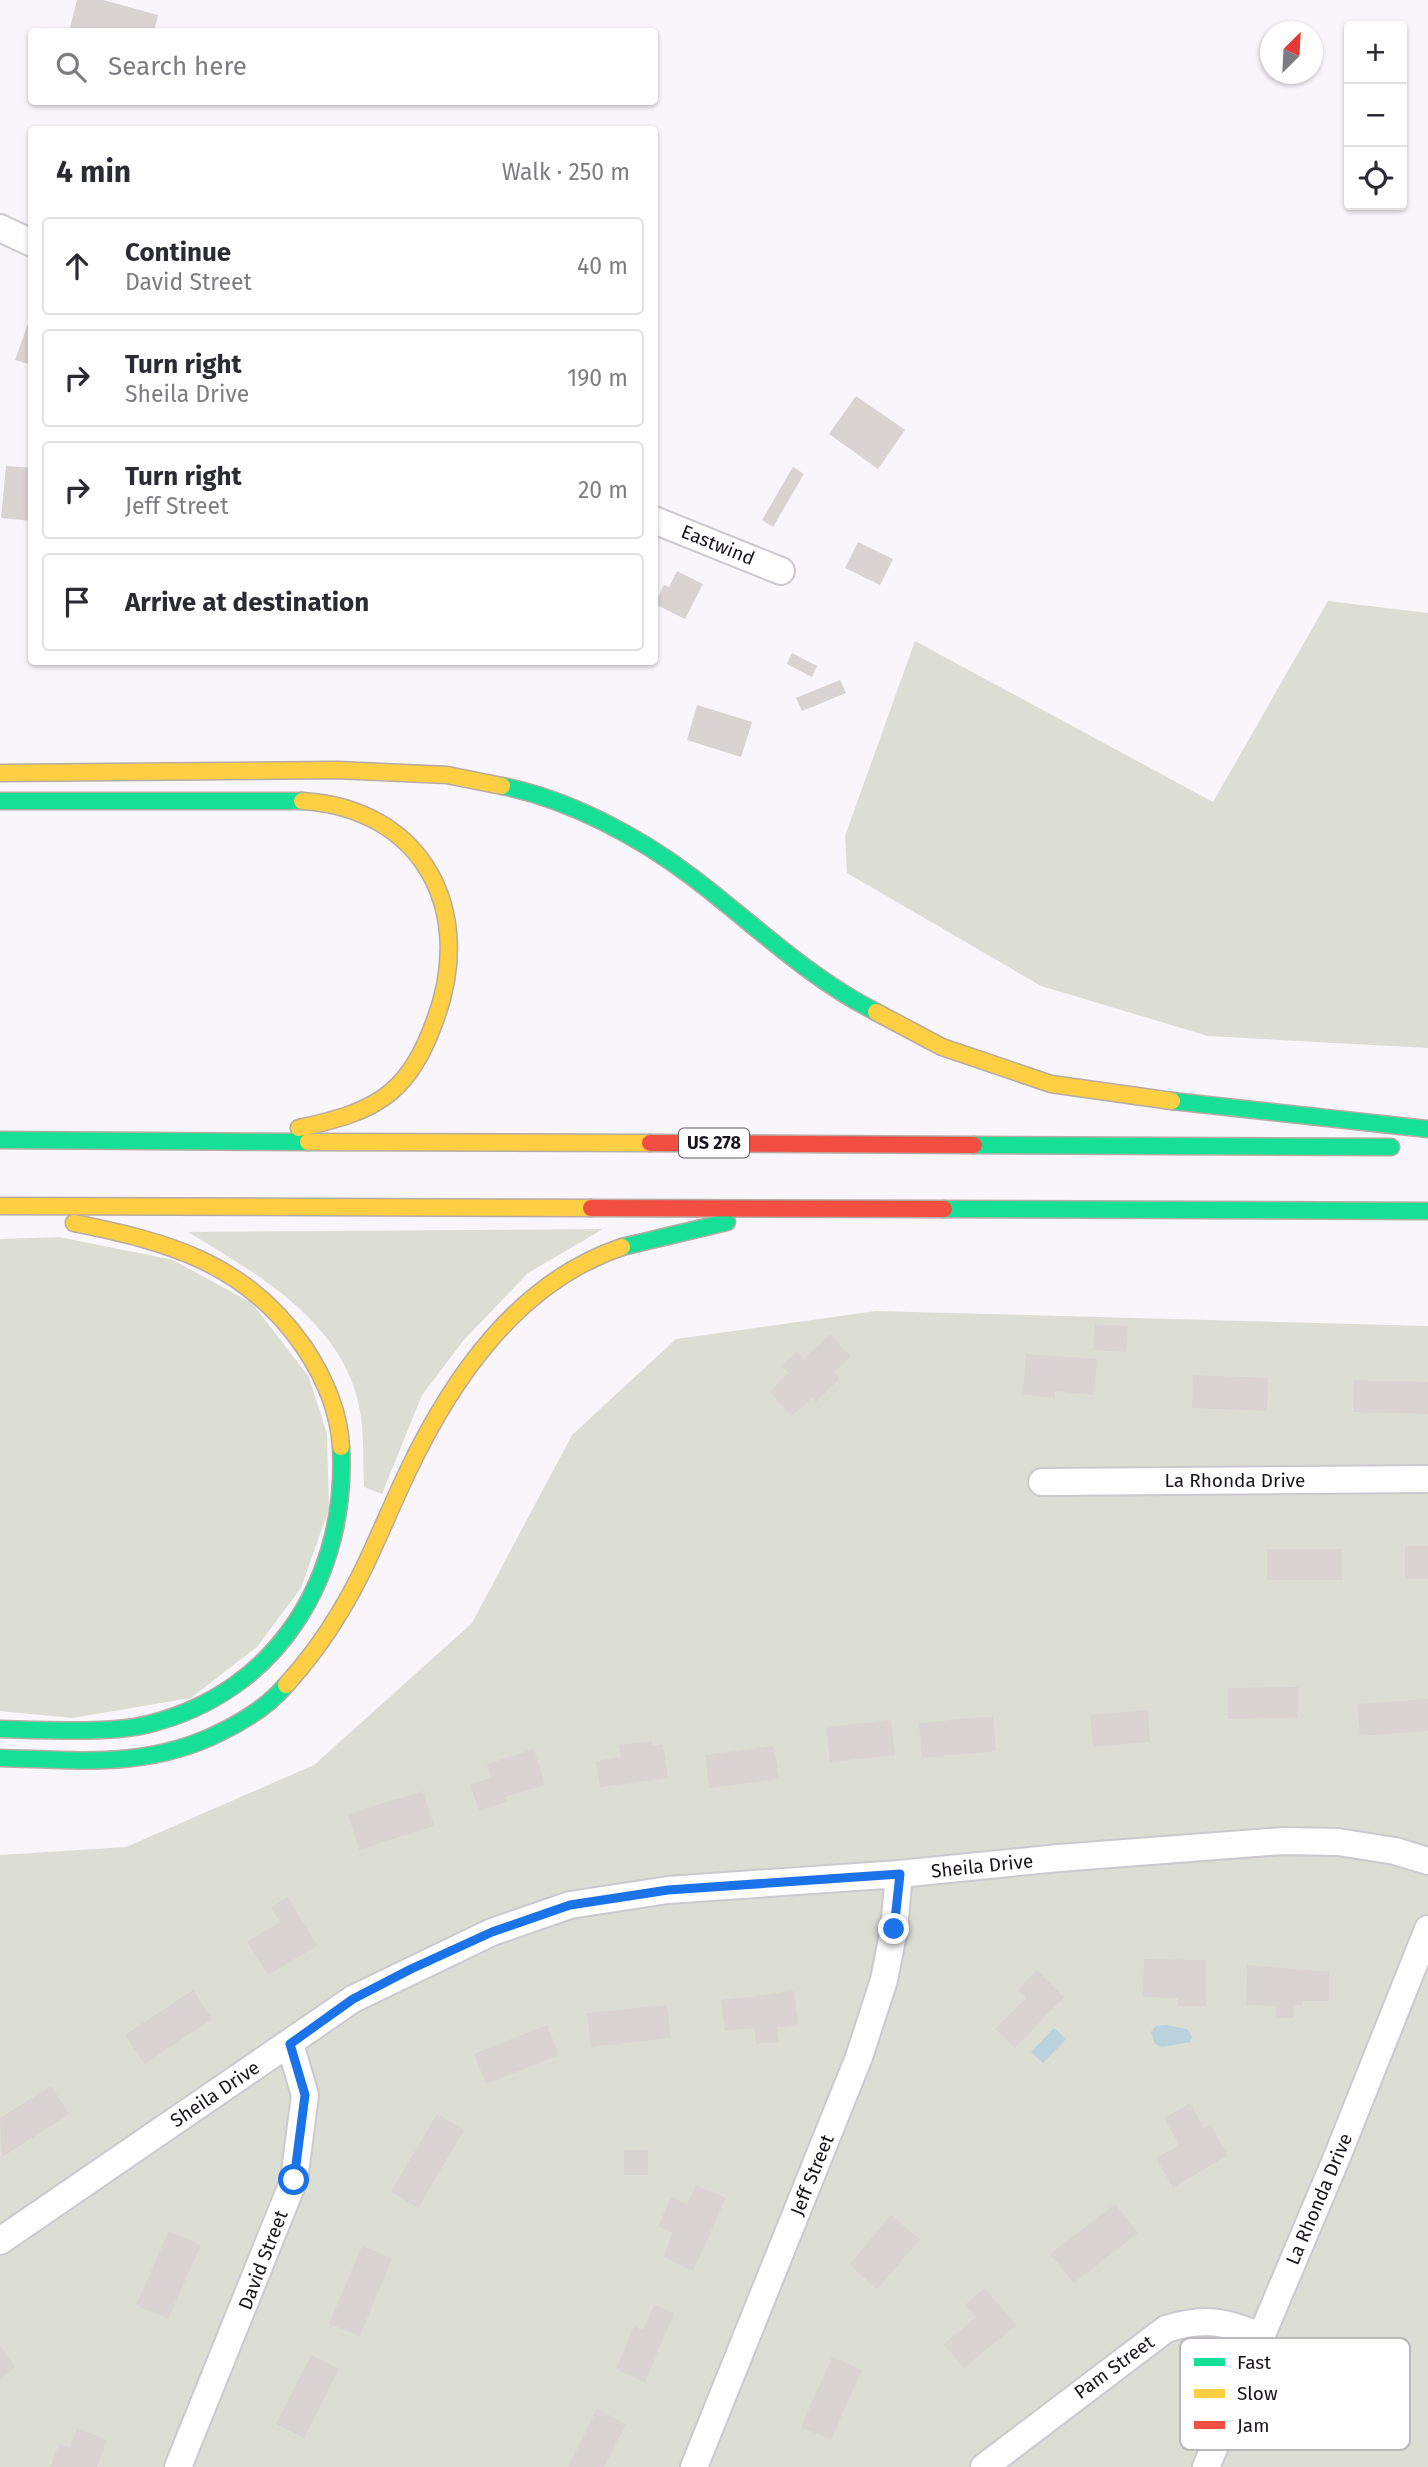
<!DOCTYPE html>
<meta charset="utf-8">
<style>
:root{--surface:#fff;--page:#f7f7f7;--text:#2b2b33;--muted:#7c7c81;--line:#e1e1e2}
body{margin:0;font-family:"Fira Sans",sans-serif;background:var(--page);color:var(--text)}
.controls{position:absolute;right:21px;top:21px;display:grid;overflow:hidden;border-radius:7px;box-shadow:0 2px 5px #0004}
.controls button{width:63px;height:63px;display:grid;place-items:center;padding:0;border:0;border-bottom:2px solid var(--line);background:var(--surface);color:var(--text);font:35px sans-serif}
.compass{position:absolute;left:1260px;top:21px;width:63px;height:63px;border-radius:50%;background:var(--surface);box-shadow:0 2px 5px #0004;rotate:24deg}
.stop{position:absolute;width:21px;height:21px;margin:-16px;border:5px solid #1a73e8;border-radius:50%;background:#fff}
.stop.end{background:#1a73e8;border-color:#fff;box-shadow:0 2px 7px #0008}
.list{margin:0;padding:0;list-style:none}
h2{display:flex;justify-content:space-between;align-items:center;height:91px;margin:0;padding:0 28px;font-size:30px}
h2 small{font-size:23px;font-weight:400;color:var(--muted)}
.list li{display:grid;grid-template-columns:46px 1fr auto;gap:21px;align-items:center;box-sizing:border-box;height:98px;margin:0 14px 14px;padding:0 14px;border:2px solid var(--line);border-radius:7px}
.list b{display:block;font-size:26px;white-space:nowrap}
.list p{margin:0;font-size:23px;white-space:nowrap;color:var(--muted)}
.list em{font-size:23px;font-style:normal;color:var(--muted)}
.icon{flex:none;width:38px;height:38px;fill:none;stroke:currentColor;stroke-width:2;stroke-linecap:round;stroke-linejoin:round}
.map{position:relative;flex:none;width:1428px;height:2467px;overflow:hidden}
.search{position:absolute;background:var(--surface);box-shadow:0 2px 5px #0004;left:28px;top:28px;width:630px;height:77px;display:flex;align-items:center;gap:18px;box-sizing:border-box;padding:0 24px;border-radius:7px;color:var(--muted);font-size:26px}
.panel{position:absolute;background:var(--surface);box-shadow:0 2px 5px #0004;left:28px;top:126px;width:630px;height:539px;border-radius:7px}
.map>svg:first-child{display:block}
.green{fill:#dcded3}
.water{fill:#bad1de}
.building{fill:#d9d4d1}
.lines{fill:none;stroke-linecap:round;stroke-linejoin:round}
.street-casing{stroke:#ccc8d0;stroke-width:30}
.fast-casing{stroke:#b5aba2;stroke-width:19}
.slow-casing{stroke:#b5aba2;stroke-width:19}
.jam-casing{stroke:#b5aba2;stroke-width:19}
.street{stroke:#fefefe;stroke-width:26}
.fast{stroke:#16e098;stroke-width:16}
.slow{stroke:#ffcf43;stroke-width:16}
.jam{stroke:#f24e42;stroke-width:16}
.route{stroke:#1a73e8;stroke-width:9}
.labels{text-anchor:middle;dominant-baseline:central;stroke-width:5;stroke-linejoin:round;paint-order:stroke}
.shield{fill:#fff;stroke:#5d5a61;stroke-width:2}
.shield-label{font-size:18px;font-weight:bold;fill:#18141d}
.street-label{font-size:19px;fill:#18141d;stroke:#fff}
.key{fill:#fff;stroke:#bab8bb;stroke-width:2}
.key-label{font-size:19px;fill:#18141d}
</style>
<div class="map">
<svg width="1428" height="2467" viewBox="0 0 1428 2467">
<rect width="100%" height="100%" fill="#f8f5fb"/>
<!-- green -->
<g class="green">
<polygon points="1328,601 1428,613 1428,1048 1208,1036 1041,986 847,873 845,836 915,641 1213,802"/>
<path d="M 603,1229 L 528,1273 L 463,1341 L 422,1395 L 382,1494 L 364,1487 C 363,1464 364,1440 361,1417 C 349,1325 259,1275 188,1232 Z"/>
<polygon points="59,1237 173,1260 252,1303 309,1377 327,1434 329,1509 301,1588 257,1647 191,1698 72,1718 0,1711 0,1239"/>
<polygon points="876,1311 1428,1326 1428,2467 0,2467 0,1855 126,1847 314,1765 472,1623 572,1435 676,1339"/>
</g>
<!-- water -->
<g class="water">
<polygon points="1166,2025 1187,2029 1192,2037 1190,2042 1162,2047 1155,2044 1151,2032 1156,2026"/>
<polygon points="1054,2028 1066,2039 1043,2063 1031,2052"/>
</g>
<!-- building -->
<g class="building">
<polygon points="77,0 103,0 158,15 154,32 69,31"/>
<polygon points="31,315 32,315 32,365 15,360"/>
<polygon points="856,396 905,430 878,469 829,434"/>
<polygon points="6,466 32,468 32,521 1,518"/>
<polygon points="793,467 804,474 773,527 762,520"/>
<polygon points="858,542 893,559 880,585 845,568"/>
<polygon points="677,571 703,584 685,619 655,604 664,585 669,587"/>
<polygon points="792,653 817,666 812,677 787,664"/>
<polygon points="840,680 846,693 802,711 796,698"/>
<polygon points="697,705 752,722 741,757 687,740"/>
<polygon points="1095,1324 1128,1326 1126,1352 1093,1350"/>
<polygon points="830,1334 851,1356 834,1372 840,1378 816,1402 812,1397 792,1416 769,1392 789,1373 782,1366 797,1352 804,1359"/>
<polygon points="1026,1354 1097,1359 1094,1395 1055,1391 1055,1398 1023,1395"/>
<polygon points="1193,1375 1268,1378 1267,1411 1192,1408"/>
<polygon points="1354,1380 1428,1382 1428,1414 1353,1412"/>
<rect x="1405" y="1546" width="23" height="33"/>
<rect x="1267" y="1549" width="75" height="31"/>
<polygon points="1298,1687 1298,1718 1228,1719 1228,1688"/>
<polygon points="1428,1699 1428,1731 1360,1736 1357,1704"/>
<polygon points="1148,1710 1150,1742 1093,1747 1090,1715"/>
<polygon points="993,1716 996,1751 922,1758 919,1723"/>
<polygon points="891,1720 895,1755 830,1762 826,1727"/>
<polygon points="652,1741 653,1746 663,1744 668,1778 600,1787 596,1761 621,1757 619,1745"/>
<polygon points="774,1746 779,1779 709,1788 705,1755"/>
<polygon points="534,1749 545,1785 505,1797 507,1802 479,1811 470,1784 491,1778 487,1764"/>
<polygon points="423,1791 434,1826 359,1850 348,1814"/>
<polygon points="288,1897 317,1946 268,1975 247,1942 280,1922 271,1907"/>
<polygon points="1144,1959 1206,1960 1206,2006 1178,2006 1178,1998 1143,1997"/>
<polygon points="1247,1965 1329,1972 1329,2001 1303,2001 1303,2005 1294,2005 1294,2018 1276,2018 1276,2006 1246,2005"/>
<polygon points="1037,1970 1064,1997 1015,2048 995,2029 1026,1998 1018,1990"/>
<polygon points="193,1990 212,2019 145,2064 125,2035"/>
<polygon points="794,1991 798,2025 777,2028 779,2042 756,2044 754,2028 725,2031 721,2000"/>
<polygon points="667,2005 671,2038 591,2047 587,2013"/>
<polygon points="547,2025 559,2055 486,2084 474,2054"/>
<polygon points="51,2086 69,2114 2,2157 0,2118"/>
<polygon points="1190,2103 1204,2128 1210,2124 1228,2155 1173,2188 1156,2158 1179,2145 1164,2118"/>
<polygon points="437,2114 464,2130 418,2208 391,2192"/>
<rect x="624" y="2150" width="24" height="25"/>
<polygon points="696,2185 726,2198 693,2271 663,2257 673,2233 658,2226 671,2197 687,2204"/>
<polygon points="1115,2204 1138,2233 1074,2283 1050,2254"/>
<polygon points="891,2215 920,2239 877,2289 849,2265"/>
<polygon points="169,2231 201,2245 168,2319 136,2305"/>
<polygon points="362,2246 392,2258 360,2336 329,2324"/>
<polygon points="985,2288 1016,2325 964,2368 944,2344 976,2317 965,2305"/>
<polygon points="654,2305 674,2313 645,2382 616,2369 634,2326 643,2330"/>
<polygon points="0,2346 15,2367 0,2379"/>
<polygon points="311,2355 339,2369 304,2438 276,2424"/>
<polygon points="832,2357 862,2370 831,2440 801,2427"/>
<polygon points="1335,2378 1370,2391 1348,2451 1304,2435 1312,2413 1320,2416"/>
<polygon points="597,2409 626,2424 604,2467 568,2467"/>
<polygon points="77,2428 107,2440 97,2467 50,2467 59,2444 70,2448"/>
</g>
<g class="lines">
<defs>
<g id="street">
<polyline points="0,228 32,243"/>
<polyline points="654,520 781,571"/>
<polyline points="1042,1482 1428,1479"/>
<polyline points="0,2241 353,1999 492,1932 570,1905 668,1890 899,1874 1059,1858 1283,1841 1338,1842 1395,1851 1428,1861"/>
<polyline points="178,2467 294,2180 305,2095 290,2044"/>
<polyline points="694,2467 859,2057 884,1980 894,1929 899,1874"/>
<path d="M 984,2467 L 1166,2329 C 1205,2317 1225,2321 1262,2337"/>
<polyline points="1206,2467 1337,2157 1428,1929"/>
</g>
<g id="fast">
<path d="M 502,786 C 568,799 638,836 692,877 C 753,923 807,977 876,1012"/>
<polyline points="0,801 302,801"/>
<polyline points="1172,1101 1428,1129"/>
<polyline points="0,1140 308,1142"/>
<polyline points="974,1145 1391,1147"/>
<polyline points="944,1209 1428,1211"/>
<polyline points="622,1247 727,1222"/>
<path d="M 0,1729 C 40,1730 111,1734 149,1724 C 278,1692 348,1576 341,1447"/>
<path d="M 0,1758 C 79,1760 148,1769 221,1732 C 244,1721 269,1705 286,1685"/>
</g>
<g id="slow">
<polyline points="0,773 337,770 447,775 502,786"/>
<polyline points="876,1012 942,1047 1051,1084 1172,1101"/>
<path d="M 299,1128 C 331,1121 367,1113 392,1091 C 413,1073 425,1048 434,1023 C 477,913 424,808 302,801"/>
<polyline points="308,1142 650,1143"/>
<polyline points="0,1206 591,1208"/>
<path d="M 74,1223 C 169,1242 246,1263 304,1347 C 324,1377 339,1410 341,1447"/>
<path d="M 286,1685 C 307,1662 324,1639 340,1612 C 367,1568 385,1519 407,1473 C 452,1378 518,1282 622,1247"/>
</g>
<g id="jam">
<polyline points="650,1143 974,1145"/>
<polyline points="591,1208 944,1209"/>
</g>
</defs>
<!-- street casing -->
<use href="#street" class="street-casing"/>
<!-- fast casing -->
<use href="#fast" class="fast-casing"/>
<!-- slow casing -->
<use href="#slow" class="slow-casing"/>
<!-- jam casing -->
<use href="#jam" class="jam-casing"/>
<!-- street -->
<use href="#street" class="street"/>
<!-- fast -->
<use href="#fast" class="fast"/>
<!-- slow -->
<use href="#slow" class="slow"/>
<!-- jam -->
<use href="#jam" class="jam"/>
</g>
<g class="lines">
<!-- route -->
<polyline class="route" points="294,2180 305,2095 290,2044 353,1999 411,1969 492,1932 570,1905 668,1890 900,1874 894,1929"/>
</g>
<g class="labels">
<!-- shield labels -->
<rect class="shield" x="679" y="1128.5" width="70" height="29" rx="5"/>
<g class="shield-label">
<text x="714" y="1143">US 278</text>
</g>
<!-- street labels -->
<g class="street-label">
<text transform="translate(718 545) rotate(22)">Eastwind</text>
<text x="1235" y="1480">La Rhonda Drive</text>
<text transform="translate(982 1866) rotate(-6)">Sheila Drive</text>
<text transform="translate(215 2094) rotate(-34)">Sheila Drive</text>
<text transform="translate(812 2175) rotate(-68)">Jeff Street</text>
<text transform="translate(1319 2199) rotate(-67)">La Rhonda Drive</text>
<text transform="translate(263 2260) rotate(-69)">David Street</text>
<text transform="translate(1114 2367) rotate(-36)">Pam Street</text>
</g>
</g>
<!-- legend -->
<rect x="1180" y="2338" width="230" height="112" rx="10" class="key"/>
<rect x="1194" y="2358" width="31" height="8" fill="#16e098"/>
<rect x="1194" y="2389" width="31" height="9" fill="#ffcf43"/>
<rect x="1194" y="2421" width="31" height="8" fill="#f24e42"/>
<g class="key-label">
<text x="1237" y="2369">Fast</text>
<text x="1237" y="2400">Slow</text>
<text x="1237" y="2432">Jam</text>
</g>
</svg>
<div class="controls">
<button>+</button>
<button>−</button>
<button><svg class="icon" aria-label="locate" viewBox="0 0 24 24"><circle cx="12" cy="12" r="6"/><path d="M12 2v4M12 18v4M2 12h4M18 12h4"/></svg></button>
</div>
<svg class="compass" viewBox="-18 -18 36 36"><path d="M0-13l5 13h-10z" fill="#e53935"/><path d="M0 13l5-13h-10z" fill="#7c7c81"/></svg>
<div class="stop" style="left:294px;top:2180px"></div>
<div class="stop end" style="left:894px;top:1929px"></div>
<div class="search"><svg class="icon" aria-label="search" viewBox="0 0 24 24"><circle cx="10" cy="10" r="6"/><path d="M15 15l6 6"/></svg>Search here</div>
<section class="panel">
<h2>4 min<small>Walk · 250 m</small></h2>
<ul class="list">
<li><svg class="icon" aria-label="ahead" viewBox="0 0 24 24"><path d="M12 20V5M6 11l6-6 6 6"/></svg><div><b>Continue</b><p>David Street</p></div><em>40 m</em></li>
<li><svg class="icon" aria-label="right" viewBox="0 0 24 24"><path d="M7 20v-9h11M14 6l5 5-5 5"/></svg><div><b>Turn right</b><p>Sheila Drive</p></div><em>190 m</em></li>
<li><svg class="icon" aria-label="right" viewBox="0 0 24 24"><path d="M7 20v-9h11M14 6l5 5-5 5"/></svg><div><b>Turn right</b><p>Jeff Street</p></div><em>20 m</em></li>
<li><svg class="icon" aria-label="arrive" viewBox="0 0 24 24"><path d="M6 21V4h12l-3 4 3 4H6"/></svg><div><b>Arrive at destination</b></div></li>
</ul>
</section>
</div>
